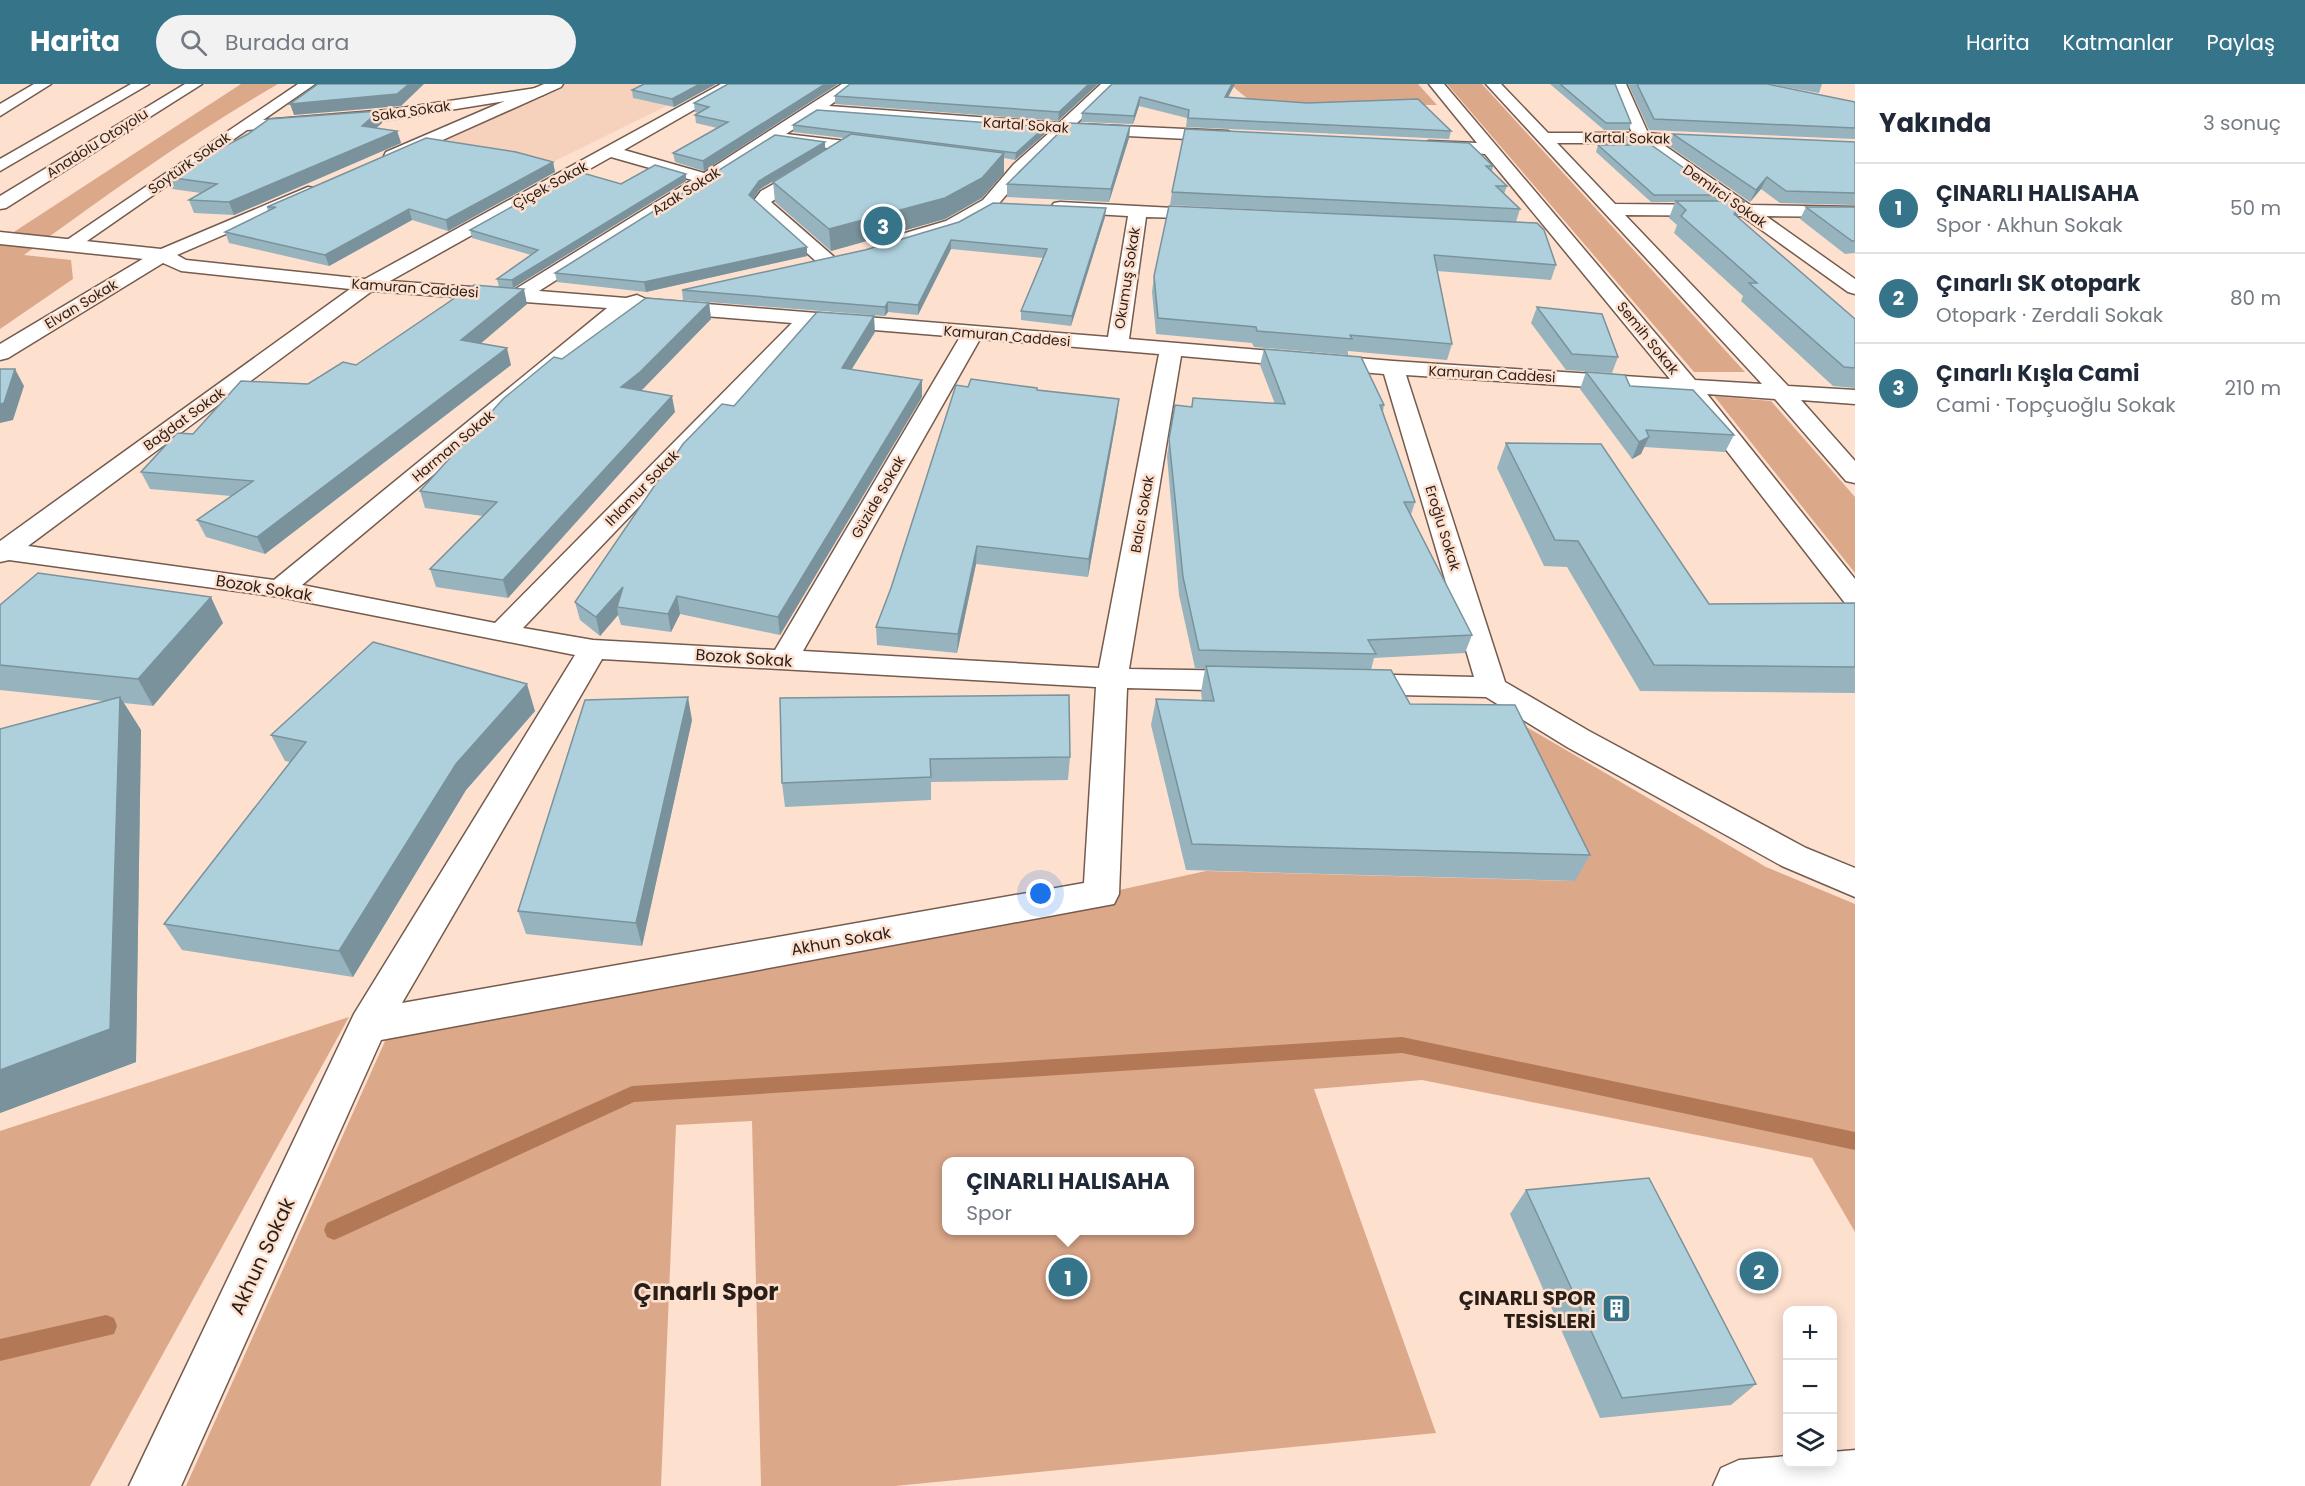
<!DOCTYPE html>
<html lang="tr">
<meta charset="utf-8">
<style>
:root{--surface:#fff;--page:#f2f2f3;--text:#1f2937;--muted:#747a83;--line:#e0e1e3;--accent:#36748a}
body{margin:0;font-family:Poppins,sans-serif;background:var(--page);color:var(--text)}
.controls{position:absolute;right:18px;bottom:18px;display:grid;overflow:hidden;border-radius:12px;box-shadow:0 3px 15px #0003}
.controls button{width:54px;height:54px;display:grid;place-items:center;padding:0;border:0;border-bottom:2px solid var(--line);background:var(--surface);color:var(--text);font:30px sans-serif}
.you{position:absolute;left:1041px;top:810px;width:21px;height:21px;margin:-15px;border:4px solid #fff;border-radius:50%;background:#1a73e8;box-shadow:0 0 0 9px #1a73e833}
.badge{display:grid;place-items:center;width:39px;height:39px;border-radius:50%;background:var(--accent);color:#fff;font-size:20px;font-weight:700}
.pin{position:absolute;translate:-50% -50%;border:3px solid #fff;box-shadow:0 2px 6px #0006}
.popup{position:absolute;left:942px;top:1073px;width:252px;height:78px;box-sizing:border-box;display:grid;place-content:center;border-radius:12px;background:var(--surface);filter:drop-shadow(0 2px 4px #0005);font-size:20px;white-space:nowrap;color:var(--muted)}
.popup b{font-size:22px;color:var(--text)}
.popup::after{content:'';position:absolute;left:50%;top:100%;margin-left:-12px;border:12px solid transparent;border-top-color:var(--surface)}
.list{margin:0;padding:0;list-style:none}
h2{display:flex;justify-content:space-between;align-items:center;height:78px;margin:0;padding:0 24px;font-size:26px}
h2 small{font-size:20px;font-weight:400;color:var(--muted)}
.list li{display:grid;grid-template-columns:39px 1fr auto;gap:18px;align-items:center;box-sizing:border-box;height:90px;padding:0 24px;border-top:2px solid var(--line)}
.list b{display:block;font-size:22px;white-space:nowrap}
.list p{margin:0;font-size:20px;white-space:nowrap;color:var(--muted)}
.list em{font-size:20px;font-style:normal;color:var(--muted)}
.icon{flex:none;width:33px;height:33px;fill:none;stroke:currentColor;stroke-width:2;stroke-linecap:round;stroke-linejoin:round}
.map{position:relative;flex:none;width:1855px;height:1402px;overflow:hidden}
header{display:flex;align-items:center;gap:36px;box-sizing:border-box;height:84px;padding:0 30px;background:var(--accent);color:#fff}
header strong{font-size:28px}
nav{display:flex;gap:33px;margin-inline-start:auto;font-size:21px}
.search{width:420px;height:54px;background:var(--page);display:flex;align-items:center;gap:15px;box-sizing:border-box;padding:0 21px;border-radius:33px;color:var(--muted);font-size:22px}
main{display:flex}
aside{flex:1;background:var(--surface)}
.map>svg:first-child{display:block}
.built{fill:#f6d2bd}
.green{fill:#dca88a;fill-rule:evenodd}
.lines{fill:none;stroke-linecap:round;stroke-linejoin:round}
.stream{fill:#b37957;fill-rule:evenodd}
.minor-casing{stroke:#745b4d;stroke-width:3}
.major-casing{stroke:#745b4d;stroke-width:3}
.highway-casing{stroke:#745b4d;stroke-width:3}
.minor{fill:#fff;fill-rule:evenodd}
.major{fill:#fff;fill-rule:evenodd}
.highway{fill:#fff;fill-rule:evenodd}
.wall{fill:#96b3be}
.shaded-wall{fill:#7a929b}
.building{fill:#aed0dd;stroke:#7a929b;stroke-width:1.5}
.labels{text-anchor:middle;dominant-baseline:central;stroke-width:5;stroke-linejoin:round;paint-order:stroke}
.far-street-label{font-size:14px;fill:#291e18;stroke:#fee0cf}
.street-label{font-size:16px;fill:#291e18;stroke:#fee0cf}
.near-street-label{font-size:20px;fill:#291e18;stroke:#fee0cf}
.near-poi-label{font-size:20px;font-weight:bold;fill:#291e18;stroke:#fee0cf;text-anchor:end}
.near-quarter-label{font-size:24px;font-weight:bold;fill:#291e18;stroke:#fee0cf}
</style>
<header>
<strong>Harita</strong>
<div class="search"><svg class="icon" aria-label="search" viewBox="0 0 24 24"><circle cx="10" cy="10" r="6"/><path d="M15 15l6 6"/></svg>Burada ara</div>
<nav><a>Harita</a><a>Katmanlar</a><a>Paylaş</a></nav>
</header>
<main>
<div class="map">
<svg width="1855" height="1402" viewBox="0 0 1855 1402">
<rect width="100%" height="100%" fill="#fee0cf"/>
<!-- built -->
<polygon class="built" points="557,0 711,0 555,77 431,57"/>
<!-- green -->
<g class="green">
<path d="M 241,0 L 278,0 C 190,51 106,111 24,171 L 71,176 L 73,195 L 0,245 L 0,157 Z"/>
<polygon points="1230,0 1418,0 1437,21 1255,21"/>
<polygon points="1447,0 1482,0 1745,288 1694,288"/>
<polygon points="1714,312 1771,317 1855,413 1855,489"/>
<path d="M 1501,628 L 1766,783 L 1855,820 L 1855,1148 L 1812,1074 L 1422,996 L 1314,1005 L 1436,1349 L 895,1402 L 761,1402 L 752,1037 L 676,1041 L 661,1402 L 186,1402 L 394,937 L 1101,810 L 1206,787 L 1574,797 ZM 946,1078 L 1190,1078 L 1190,1146 L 946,1146 Z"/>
<polygon points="349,933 90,1402 0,1402 0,1047"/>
</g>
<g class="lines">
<!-- stream -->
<g class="stream">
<polygon points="1402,953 1855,1048 1855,1066 1402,969 634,1018 341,1153 334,1156 327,1153 324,1146 327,1139 632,1002"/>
<polygon points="106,1231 114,1234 117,1242 114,1250 0,1277 0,1255"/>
</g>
<defs>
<g id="minor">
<polygon points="34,0 51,0 0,32 0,20"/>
<polygon points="298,0 315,0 263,36 388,26 543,3 550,7 543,11 388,36 247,46 77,164 63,164 61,160"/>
<path d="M 721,0 L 739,0 L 624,66 L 704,89 L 842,0 L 859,0 L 829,22 L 1059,39 L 1101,0 L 1117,0 L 1076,40 L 1228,47 L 1236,52 L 1228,57 L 1067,49 L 1026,88 L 995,124 L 958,145 L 909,160 L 902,158 L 900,154 L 902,150 L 946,137 L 983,116 L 1014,80 L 1050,48 L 817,30 L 786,50 L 879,61 L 887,66 L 879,71 L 775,57 L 539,207 L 626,214 L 637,211 L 646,215 L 1108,253 L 1128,132 L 1060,128 L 1054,127 L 1051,123 L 1054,119 L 1060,118 L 1212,126 L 1218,127 L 1221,131 L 1218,135 L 1146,133 L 1129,255 L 1393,277 L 1670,295 L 1485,70 L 1423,65 L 1421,62 L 1423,59 L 1429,57 L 1477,59 L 1429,0 L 1444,0 L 1695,296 L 1762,300 L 1486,0 L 1501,0 L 1548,49 L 1632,49 L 1612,0 L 1626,0 L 1648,49 L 1667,51 L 1669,54 L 1667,57 L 1661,59 L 1750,121 L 1855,123 L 1855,133 L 1766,132 L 1855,195 L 1855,210 L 1848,208 L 1742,132 L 1625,131 L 1788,302 L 1855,306 L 1855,320 L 1801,316 L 1855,377 L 1855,399 L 1846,397 L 1775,315 L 1707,310 L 1855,495 L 1855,521 L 1845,519 L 1682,309 L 1406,291 L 1505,598 L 1589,647 L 1806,764 L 1855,784 L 1855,813 L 1782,782 L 1567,663 L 1486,613 L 1355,610 L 1344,607 L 1340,600 L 1344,593 L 1355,590 L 1474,593 L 1384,290 L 1181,272 L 1129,585 L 1247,587 L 1258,590 L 1262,597 L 1258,604 L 1247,607 L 1127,604 L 1119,810 L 1114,820 L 381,956 L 181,1402 L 129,1402 L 354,930 L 575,571 L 280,513 L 9,476 L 0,478 L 0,457 L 350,205 L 181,187 L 163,179 L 8,274 L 0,276 L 0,260 L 156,167 L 170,167 L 186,176 L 365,195 ZM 1557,59 L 1640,59 L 1726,121 L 1615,120 ZM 611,73 L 692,96 L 514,206 L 390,197 ZM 372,207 L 607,224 L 274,496 L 28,462 ZM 630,226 L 792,239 L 495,539 L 302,501 ZM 813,241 L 960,253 L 775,566 L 593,556 L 523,544 ZM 980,255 L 1159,270 L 1099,584 L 803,567 ZM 602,575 L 1096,603 L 1084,799 L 402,919 Z"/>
<polygon points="813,78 821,83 819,87 771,118 833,172 836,176 833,180 819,180 752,119 761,107"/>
<polygon points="1855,1366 1855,1402 1713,1402 1721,1384 1739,1376 1788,1372 1788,1380 1832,1380 1832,1368"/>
</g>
<g id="major">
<polygon points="544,0 563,0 561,3 398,76 392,77 384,72 386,68"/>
<polygon points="308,103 314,104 317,108 314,112 163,177 0,160 0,148 161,165"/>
</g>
<g id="highway">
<polygon points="131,0 149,0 0,87 0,75"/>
<polygon points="185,0 202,0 6,124 0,125 0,112"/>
</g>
</defs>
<!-- minor casing -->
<use href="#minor" class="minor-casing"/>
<!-- major casing -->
<use href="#major" class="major-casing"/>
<!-- highway casing -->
<use href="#highway" class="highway-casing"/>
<!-- minor -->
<use href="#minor" class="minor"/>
<!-- major -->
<use href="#major" class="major"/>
<!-- highway -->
<use href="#highway" class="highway"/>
</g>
<!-- wall -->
<g class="wall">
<polygon points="716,0 674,23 633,14 632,6"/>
<polygon points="838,0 704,87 675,78 673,69 717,44 696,39 695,31 698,29 695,28 694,19"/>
<polygon points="850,0 1098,0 1058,37 835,20 835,12"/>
<polygon points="1112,0 1235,0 1228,13 1451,47 1449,55 1186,43 1187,34 1139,22 1133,40 1081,38 1082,29"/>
<polygon points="1550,0 1615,0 1631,39 1629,46 1604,46"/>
<polygon points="1628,0 1767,0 1855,18 1855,55 1649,46"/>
<polygon points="1768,0 1822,0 1819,9"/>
<polygon points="379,27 382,39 376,44 397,47 401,59 234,131 194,129 189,116 201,109 172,105 167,93"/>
<polygon points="793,41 1045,43 1045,50 1015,76 1004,74 1004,89 982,114 945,135 831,167 775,118 773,98 796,84 760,105 753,115 807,172 646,208 557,198 555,189 825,66 844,54 793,48"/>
<polygon points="1130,42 1129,54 1109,118 1007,113 1007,100"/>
<polygon points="1673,50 1855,58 1855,121 1780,119 1761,105 1750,118 1669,62"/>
<polygon points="1623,53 1722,111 1720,117 1745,117 1737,133 1855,235 1855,304 1833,302 1741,217 1743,212 1674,149 1677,141 1669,134 1675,118 1651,118 1596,68 1598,61 1621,61"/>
<polygon points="553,78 555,88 448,147 412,136 329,182 229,159 225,148 268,127 267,123"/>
<polygon points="1493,82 1492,87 1507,102 1504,110 1520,125 1516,138 1556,181 1551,196 1437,187 1452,260 1447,276 1348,267 1348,271 1254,263 1252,259 1156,250 1152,208 1154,192 1464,136 1170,121 1172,108"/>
<polygon points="686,97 513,204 499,203 497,195 531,171 472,154 470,146 621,100"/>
<polygon points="1806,123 1855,123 1855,169 1845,170 1800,135"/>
<polygon points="1105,133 1071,242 1021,236 1021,227 1043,174 951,165 918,231 888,228 885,232 683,216 682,206 865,166"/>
<polygon points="709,219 711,235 641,306 675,328 508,514 436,503 430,485 483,432 425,424 420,407 562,275"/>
<polygon points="527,220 481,259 511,281 265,470 206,453 197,436 231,412 150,405 141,388 193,350 308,300 356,281"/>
<polygon points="1537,223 1618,273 1612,289 1566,286 1531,239"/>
<polygon points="875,248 852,285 922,313 780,551 680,530 671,548 621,541 618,531 600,552 580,536 575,518 734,322"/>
<polygon points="1264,265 1384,321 1383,328 1415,418 1411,431 1472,551 1465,569 1374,574 1371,586 1410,620 1590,771 1575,797 1186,786 1151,641 1156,615 1202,616 1201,608 1205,585 1195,584 1179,511 1167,372 1175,321 1191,323 1193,314 1275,320 1260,281"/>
<polygon points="1586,288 1630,302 1734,351 1725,368 1644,363 1641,370 1632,375 1580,305"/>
<polygon points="968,303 1037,306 1117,332 1088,493 976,480 957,569 877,561 876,543"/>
<polygon points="1506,359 1709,520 1855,519 1855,609 1640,607 1567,483 1544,482 1497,384"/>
<polygon points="0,521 223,539 153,622 124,619 141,646 136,978 0,1029 0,645 104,617 0,606"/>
<polygon points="780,614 1070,673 1068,696 931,698 931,716 785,723 782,699"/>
<polygon points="535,627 466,706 353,893 182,866 164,840 290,678 285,677 271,651"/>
<polygon points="692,636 642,862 526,850 518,827"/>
<polygon points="1526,1106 1756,1300 1731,1321 1600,1334 1510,1130"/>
</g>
<!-- shaded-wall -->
<g class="shaded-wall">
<polygon points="409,0 424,0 401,22 294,31 290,20"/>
<polygon points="700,0 716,0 674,23 672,15"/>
<polygon points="825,0 838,0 704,87 703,77"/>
<polygon points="1089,0 1098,0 1058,37 1059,28"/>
<polygon points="1232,0 1235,0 1224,21 1225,13"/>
<polygon points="1140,13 1139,22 1133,40 1134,32"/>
<polygon points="379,27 382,39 365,54 362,42"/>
<polygon points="1130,42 1129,54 1109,118 1111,105"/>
<polygon points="1045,43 1045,50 1015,76 1016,69"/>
<polygon points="397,47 401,59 234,131 229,118"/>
<polygon points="825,58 825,66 760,105 750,119 749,111 759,97"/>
<polygon points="1004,69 1004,89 982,114 945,135 831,167 829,145"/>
<polygon points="553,78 555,88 448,147 446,136"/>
<polygon points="686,90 686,97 513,204 512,196"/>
<polygon points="1767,93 1761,105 1750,118 1756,106"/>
<polygon points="1745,117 1737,134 1734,130"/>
<polygon points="1106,124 1105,133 1071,242 1072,232"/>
<polygon points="409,125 412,136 329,182 325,171"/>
<polygon points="951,156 951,165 918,231 918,221"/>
<polygon points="807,163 807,172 646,208 644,198"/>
<polygon points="524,205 527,220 466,272 461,256"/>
<polygon points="888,218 888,228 885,232 885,223"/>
<polygon points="709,219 711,235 643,305 624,320 621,303"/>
<polygon points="874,232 875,248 842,300 842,284"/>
<polygon points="507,264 511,281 265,470 257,453"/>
<polygon points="15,285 24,302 13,336 0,339 0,320"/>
<polygon points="922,296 922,313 780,551 778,533"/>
<polygon points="672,312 675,328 508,514 503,496"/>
<polygon points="1119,315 1117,332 1088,493 1089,475"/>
<polygon points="1649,353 1641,370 1632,375 1639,358"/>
<polygon points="977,462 976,480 957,569 958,550"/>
<polygon points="623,503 617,523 618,531 600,552 596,533"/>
<polygon points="677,512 680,530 671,548 668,530"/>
<polygon points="211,513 223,539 153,622 138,595"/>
<polygon points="527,600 535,627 466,706 353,893 339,867 456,680"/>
<polygon points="120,613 141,646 136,978 0,1029 0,986"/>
<polygon points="688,613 692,636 642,862 636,839"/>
</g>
<!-- building -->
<g class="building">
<polygon points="318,0 409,0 397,10 290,20"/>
<polygon points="644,0 700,0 672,15 632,6"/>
<polygon points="728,0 825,0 703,77 673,69 728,38 695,31 709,23 694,19"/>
<polygon points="850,0 1089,0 1059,28 835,12"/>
<polygon points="1112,0 1232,0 1225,13 1307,19 1418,15 1451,47 1188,34 1189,26 1140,13 1134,32 1082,29"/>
<polygon points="1560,0 1615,0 1631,39 1606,39"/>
<polygon points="1637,0 1767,0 1855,18 1855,44 1654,35"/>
<polygon points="817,26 1045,43 1016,69 793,41"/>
<polygon points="379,27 362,42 397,47 229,118 189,116 217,100 167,93 248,50 269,35"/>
<polygon points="1069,39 1130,42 1111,105 1007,100"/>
<polygon points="1185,45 1469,59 1493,82 1486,82 1507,102 1496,102 1520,125 1172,108"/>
<polygon points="851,50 1004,69 982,94 945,114 829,145 773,98"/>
<polygon points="1673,50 1855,58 1855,109 1786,107 1767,93 1756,106"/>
<polygon points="775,51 825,58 759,97 749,111 807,163 644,198 555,189"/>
<polygon points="1623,53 1640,53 1722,111 1654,111 1598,61 1632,61"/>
<polygon points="426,54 516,68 553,78 446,136 409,125 325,171 225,148 276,123 267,123"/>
<polygon points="655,81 686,90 512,196 497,195 538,166 470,146 576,87 621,100"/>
<polygon points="1676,117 1745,117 1734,130 1855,235 1855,284 1844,283 1749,199 1757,199 1681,132 1686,126"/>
<polygon points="993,119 1106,124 1072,232 1021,227 1047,165 951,156 918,221 888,218 885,223 682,206 865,166 959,138"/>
<polygon points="1169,122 1537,139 1544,146 1556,181 1434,171 1452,260 1350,251 1352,255 1257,247 1256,243 1158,234 1154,192"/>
<polygon points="1806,123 1855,123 1855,157 1852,157"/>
<polygon points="474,201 524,205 461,256 507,264 257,453 197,436 253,397 141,388 177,349 193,350 241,297 308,300 343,278 356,281"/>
<polygon points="646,214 709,219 640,288 621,303 672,312 503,496 430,485 497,418 420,407 503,315 554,273 562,275"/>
<polygon points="1537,223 1602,230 1618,273 1572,270"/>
<polygon points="817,228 874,232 842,284 922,296 778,533 677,512 668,530 617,523 623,503 596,533 575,518 683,360 722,320 734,322"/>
<polygon points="1264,265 1361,273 1384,321 1380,321 1415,418 1404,418 1472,551 1368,556 1376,570 1199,566 1183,493 1169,355 1175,321 1192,323 1193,314 1285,320"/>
<polygon points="0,285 15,285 4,319 0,320"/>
<polygon points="1586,288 1625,291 1630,302 1693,306 1734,351 1646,346 1649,353 1639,358"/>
<polygon points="971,295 1037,304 1037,306 1119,315 1089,475 977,462 958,550 876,543 891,504 956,301 968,303"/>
<polygon points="1506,359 1601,360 1709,520 1855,519 1855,583 1654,581 1578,457 1555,456"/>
<polygon points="38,489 211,513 138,595 0,581 0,521"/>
<polygon points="373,558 527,600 456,680 339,867 164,840 306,658 271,651"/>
<polygon points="1206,582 1391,586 1410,620 1515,621 1590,771 1192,760 1156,615 1214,617"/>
<polygon points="1069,611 1070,673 930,675 931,693 782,699 780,614"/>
<polygon points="120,613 110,945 0,986 0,645"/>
<polygon points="688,613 636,839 518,827 585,616"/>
<polygon points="1649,1094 1756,1300 1622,1314 1526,1106"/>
</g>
<!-- icons -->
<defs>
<symbol id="building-square" viewBox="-11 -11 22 22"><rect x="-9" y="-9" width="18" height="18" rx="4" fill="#36748a" stroke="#fee0cf"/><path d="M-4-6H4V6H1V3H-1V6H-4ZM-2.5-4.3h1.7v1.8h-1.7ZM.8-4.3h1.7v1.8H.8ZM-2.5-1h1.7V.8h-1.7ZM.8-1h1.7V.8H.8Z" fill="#fff"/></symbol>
</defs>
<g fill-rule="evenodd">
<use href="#building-square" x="1600" y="1208" width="33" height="33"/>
</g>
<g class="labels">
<!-- far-street labels -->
<g class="far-street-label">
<text transform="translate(411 27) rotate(-8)">Saka Sokak</text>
<text transform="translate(1026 41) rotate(4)">Kartal Sokak</text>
<text transform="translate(1627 54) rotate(1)">Kartal Sokak</text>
<text transform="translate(97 59) rotate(-32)">Anadolu Otoyolu</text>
<text transform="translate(189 79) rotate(-35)">Soytürk Sokak</text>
<text transform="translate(550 101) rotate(-29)">Çiçek Sokak</text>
<text transform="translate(686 107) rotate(-32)">Azak Sokak</text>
<text transform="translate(1725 112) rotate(35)">Demirci Sokak</text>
<text transform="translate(1127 194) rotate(-81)">Okumuş Sokak</text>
<text transform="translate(415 204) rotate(4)">Kamuran Caddesi</text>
<text transform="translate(81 220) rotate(-31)">Elvan Sokak</text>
<text transform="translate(1007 252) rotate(5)">Kamuran Caddesi</text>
<text transform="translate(1648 254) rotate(51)">Semih Sokak</text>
<text transform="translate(1492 290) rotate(3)">Kamuran Caddesi</text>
<text transform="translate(184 335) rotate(-36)">Bağdat Sokak</text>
<text transform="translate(453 362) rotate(-40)">Harman Sokak</text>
<text transform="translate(642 404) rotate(-46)">Ihlamur Sokak</text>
<text transform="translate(878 413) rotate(-60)">Güzide Sokak</text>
<text transform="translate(1142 430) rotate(-80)">Balcı Sokak</text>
<text transform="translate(1443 444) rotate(73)">Eroğlu Sokak</text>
</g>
<!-- street labels -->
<g class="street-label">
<text transform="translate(264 504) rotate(9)">Bozok Sokak</text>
<text transform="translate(744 574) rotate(4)">Bozok Sokak</text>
<text transform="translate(841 857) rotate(-10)">Akhun Sokak</text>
</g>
<!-- near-street labels -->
<g class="near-street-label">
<text transform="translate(262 1172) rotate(-65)">Akhun Sokak</text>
</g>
<!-- near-poi labels -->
<g class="near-poi-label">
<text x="1596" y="1214">ÇINARLI SPOR<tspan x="1596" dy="23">TESİSLERİ</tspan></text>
</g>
<!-- near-quarter labels -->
<g class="near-quarter-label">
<text x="706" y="1207">Çınarlı Spor</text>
</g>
</g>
</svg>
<div class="controls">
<button>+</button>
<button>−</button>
<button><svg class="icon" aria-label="layers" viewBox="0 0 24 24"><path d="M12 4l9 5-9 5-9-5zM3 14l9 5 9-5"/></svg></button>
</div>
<div class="you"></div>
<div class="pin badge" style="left:1068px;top:1193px">1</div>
<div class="popup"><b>ÇINARLI HALISAHA</b>Spor</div>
<div class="pin badge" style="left:1759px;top:1187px">2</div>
<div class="pin badge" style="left:883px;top:142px">3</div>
</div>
<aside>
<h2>Yakında<small>3 sonuç</small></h2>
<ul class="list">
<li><span class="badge">1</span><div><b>ÇINARLI HALISAHA</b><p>Spor · Akhun Sokak</p></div><em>50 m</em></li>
<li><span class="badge">2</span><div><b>Çınarlı SK otopark</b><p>Otopark · Zerdali Sokak</p></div><em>80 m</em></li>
<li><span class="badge">3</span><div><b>Çınarlı Kışla Cami</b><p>Cami · Topçuoğlu Sokak</p></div><em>210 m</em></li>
</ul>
</aside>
</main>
